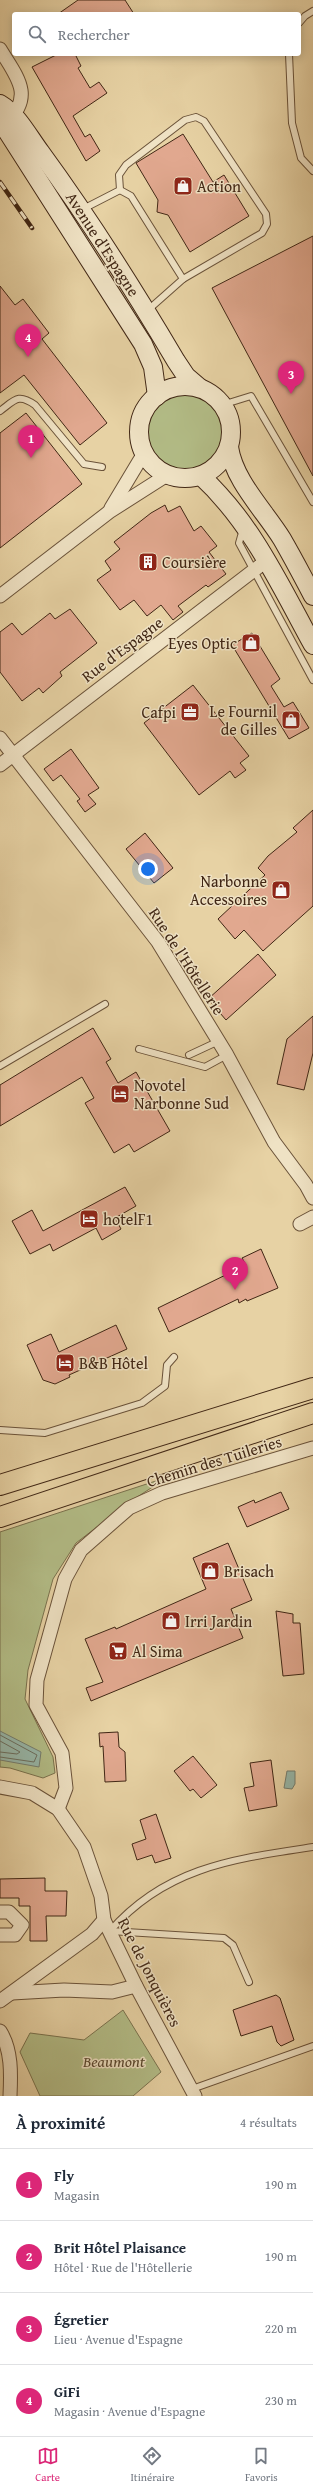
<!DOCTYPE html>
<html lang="fr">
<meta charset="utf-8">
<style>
:root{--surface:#fff;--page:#f6f6f7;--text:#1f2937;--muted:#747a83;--line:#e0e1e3;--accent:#db2777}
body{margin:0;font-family:"Gentium Book Plus",serif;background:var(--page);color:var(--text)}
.you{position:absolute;left:148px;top:869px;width:14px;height:14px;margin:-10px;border:3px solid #fff;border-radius:50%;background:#1a73e8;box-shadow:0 0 0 6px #1a73e833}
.badge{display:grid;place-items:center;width:26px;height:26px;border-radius:50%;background:var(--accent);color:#fff;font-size:13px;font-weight:700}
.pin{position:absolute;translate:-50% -33px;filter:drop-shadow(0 1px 2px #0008)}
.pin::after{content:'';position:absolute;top:21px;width:14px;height:12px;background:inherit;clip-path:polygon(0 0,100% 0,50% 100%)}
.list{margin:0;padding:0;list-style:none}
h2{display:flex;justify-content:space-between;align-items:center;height:52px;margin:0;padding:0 16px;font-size:17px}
h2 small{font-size:13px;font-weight:400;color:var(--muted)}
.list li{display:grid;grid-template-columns:26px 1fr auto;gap:12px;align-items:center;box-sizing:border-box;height:72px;padding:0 16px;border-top:1px solid var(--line)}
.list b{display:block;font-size:15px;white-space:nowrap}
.list p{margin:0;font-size:13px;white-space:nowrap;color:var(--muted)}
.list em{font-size:13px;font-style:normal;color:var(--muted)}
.icon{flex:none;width:22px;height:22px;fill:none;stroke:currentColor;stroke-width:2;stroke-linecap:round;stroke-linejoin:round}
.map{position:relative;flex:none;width:313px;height:2096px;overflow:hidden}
.search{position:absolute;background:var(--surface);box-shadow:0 2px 10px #0003;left:12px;right:12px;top:12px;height:44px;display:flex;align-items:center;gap:10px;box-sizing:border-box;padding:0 14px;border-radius:4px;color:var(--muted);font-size:15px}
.sheet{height:340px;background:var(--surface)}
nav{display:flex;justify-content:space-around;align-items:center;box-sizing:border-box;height:56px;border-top:1px solid var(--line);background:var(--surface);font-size:11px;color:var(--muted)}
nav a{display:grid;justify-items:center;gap:2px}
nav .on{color:var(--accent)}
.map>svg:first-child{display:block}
.green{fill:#b3bd87;stroke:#7a724e}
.water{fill:#97b7a9;stroke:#757d6e}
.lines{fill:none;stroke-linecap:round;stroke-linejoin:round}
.shore{stroke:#6c6f5f;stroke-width:1}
.building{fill:#e1a88f;stroke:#412715}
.service-casing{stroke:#6a5239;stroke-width:8}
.minor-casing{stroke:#6a5239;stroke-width:15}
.secondary-casing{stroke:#412715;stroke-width:20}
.primary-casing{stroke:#412715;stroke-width:22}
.service{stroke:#efe2c4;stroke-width:6}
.minor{stroke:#efe2c4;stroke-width:13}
.secondary{stroke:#efe2c4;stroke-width:18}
.primary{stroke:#e7d2a4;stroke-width:20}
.rail-casing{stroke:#412715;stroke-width:4.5}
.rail{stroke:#efe2c4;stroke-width:3;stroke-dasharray:9;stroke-linecap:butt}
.labels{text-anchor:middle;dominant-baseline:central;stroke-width:3;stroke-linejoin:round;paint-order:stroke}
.poi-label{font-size:16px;fill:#412715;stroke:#efe2c4;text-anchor:start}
.street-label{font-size:16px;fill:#412715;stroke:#efe2c4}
.park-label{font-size:16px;font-style:italic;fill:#58452c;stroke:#efe2c4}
</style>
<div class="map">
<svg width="313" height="2096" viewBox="0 0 313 2096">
<rect width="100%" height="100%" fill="#e7d2a4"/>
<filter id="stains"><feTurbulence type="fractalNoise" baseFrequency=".005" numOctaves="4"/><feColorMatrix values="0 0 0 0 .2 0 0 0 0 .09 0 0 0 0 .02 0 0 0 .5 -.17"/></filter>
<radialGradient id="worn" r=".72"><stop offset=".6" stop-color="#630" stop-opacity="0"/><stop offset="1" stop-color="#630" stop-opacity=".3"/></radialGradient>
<!-- green -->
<g class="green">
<circle cx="185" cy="432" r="37"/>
<polygon points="168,1477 131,1501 76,1543 53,1579 28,1670 25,1699 53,1757 55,1773 43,1778 10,1768 0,1767 0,1532"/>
<polygon points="123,2010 161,2072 133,2096 40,2096 20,2052 30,2033 84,2040"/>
</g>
<!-- water -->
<g class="water">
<polygon points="0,1731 41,1752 39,1767 0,1760"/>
<polygon points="287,1771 295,1771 295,1784 292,1789 284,1788"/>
</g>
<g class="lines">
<!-- shore -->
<g class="shore">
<polyline points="0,1735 37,1755 34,1762 0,1757"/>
<polyline points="0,1741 20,1752 17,1754 0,1752"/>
</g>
</g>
<!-- building -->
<g class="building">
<polygon points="78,0 125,0 134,14 58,14"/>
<polygon points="58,54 75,54 81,66 78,68 90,88 99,82 107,93 73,116 85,137 90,134 100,151 86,161 32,67"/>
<polygon points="183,134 213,182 224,175 249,216 190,252 168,215 157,212 158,200 136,163"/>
<polygon points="313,236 313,476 212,288"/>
<polygon points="0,286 15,305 23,299 49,333 42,339 107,423 80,445 24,375 0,393"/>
<polygon points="26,413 82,484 0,548 0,433"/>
<polygon points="165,505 168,512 180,506 194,531 201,526 217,546 209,552 226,574 208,587 206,585 178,606 183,612 173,620 161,605 147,616 134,600 120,610 97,580 111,570 105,561 120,549 114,542 151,513"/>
<polygon points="70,609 97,643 60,672 62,676 43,693 39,688 22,701 0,672 0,632 12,623 22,635 50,613 55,619"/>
<polygon points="252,633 280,679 271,686 284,707 293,702 309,728 289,739 232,645"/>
<polygon points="193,685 249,756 240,763 246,770 235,778 230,771 199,795 144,723"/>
<polygon points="71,749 99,788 88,795 96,804 85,812 77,801 80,799 61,775 53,781 44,769"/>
<polygon points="313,810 313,906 263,951 244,930 235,939 218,919 265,875 258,868 268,856 297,832 293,828"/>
<polygon points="145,833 173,868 154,883 126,849"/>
<polygon points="258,954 276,975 226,1020 208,999"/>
<polygon points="313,1016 313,1053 304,1090 277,1084 287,1039"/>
<polygon points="93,1028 111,1059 106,1062 118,1083 136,1072 170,1131 134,1152 129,1144 114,1153 85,1103 94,1098 82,1077 0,1126 0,1085"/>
<polygon points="125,1187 136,1206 115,1218 121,1229 102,1240 96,1228 53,1251 50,1244 30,1254 12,1221 32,1210 43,1231"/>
<polygon points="261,1249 278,1288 247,1301 246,1299 239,1303 238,1299 169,1332 158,1308 246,1265 242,1258"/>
<polygon points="116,1325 127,1349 69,1375 70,1377 55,1384 43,1380 27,1345 51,1334 59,1352"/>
<polygon points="281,1492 289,1509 247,1527 238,1507 254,1500 255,1503"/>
<polygon points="228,1543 252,1600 231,1609 243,1638 91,1701 86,1688 103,1682 85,1639 115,1627 116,1629 206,1589 193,1558"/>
<polygon points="276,1611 293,1614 293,1623 300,1623 304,1674 283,1676"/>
<polygon points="118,1732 119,1747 125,1752 126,1781 105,1782 103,1746 100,1747 99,1733"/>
<polygon points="193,1756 217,1785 201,1798 193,1789 190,1791 174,1771"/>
<polygon points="271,1760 277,1806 249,1811 244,1788 254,1786 250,1763"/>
<polygon points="156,1814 171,1858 155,1863 152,1855 137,1860 132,1844 146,1839 140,1820"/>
<polygon points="45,1878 45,1891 67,1891 66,1916 46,1916 47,1941 30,1941 30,1906 19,1906 19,1898 0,1898 0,1879"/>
<polygon points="276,1995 280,1998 294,2040 281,2046 277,2042 272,2026 241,2036 233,2010"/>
</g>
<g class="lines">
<defs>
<g id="service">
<polyline points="299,23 305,16 313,11"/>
<polyline points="289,54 292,123 301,158 313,171"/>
<polyline points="120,190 131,196 183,279"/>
<polyline points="83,209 120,190 119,175 126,165 185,120 196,117 204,121 266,214 267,224 262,233 183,279 148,310"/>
<polyline points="222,405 251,396 313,502"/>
<path d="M 0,411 C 15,400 18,393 35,405 L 84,464 L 102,467"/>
<polyline points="243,529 239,543 313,680"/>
<polyline points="139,1049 205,1067 227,1055"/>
<polyline points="189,1055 219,1041"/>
<polyline points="0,1066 105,1004"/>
<polyline points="0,1430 45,1433 142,1403 165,1386 167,1365 174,1357"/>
<path d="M 110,1931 C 166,1867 234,1859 313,1847"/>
<polyline points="110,1931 224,1938 233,1945 249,1982"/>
<polyline points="192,2089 313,2046"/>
</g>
<g id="minor">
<path d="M 0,49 C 16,76 35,95 7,122"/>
<polyline points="111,508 144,453"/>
<polyline points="0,596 109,512 167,475"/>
<polyline points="0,738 158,942 227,1055 274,1142 306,1185 313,1198"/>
<polyline points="0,765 266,561"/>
<polyline points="300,1224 313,1217"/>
<polyline points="0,1787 32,1793 58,1809 84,1847 101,1896 104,1920 136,1986 195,2096"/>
<polyline points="58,1809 66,1788 62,1753 36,1705 37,1680 65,1579 81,1550 129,1508 162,1493 313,1448"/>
<polyline points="0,1912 9,1912 22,1925 15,1935 0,1935"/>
<polyline points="12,1993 64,1990 112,1992 136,1986"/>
<polyline points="0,2001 92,1934 104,1920"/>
<path d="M 0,2031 C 12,2050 11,2074 10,2096"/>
</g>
<g id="secondary">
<path d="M 0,104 C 17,114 29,137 41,153 C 90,220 134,290 176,361 L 186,376 L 200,388"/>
<polyline points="0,120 143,344 153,367 157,396"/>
<circle cx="185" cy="432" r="46"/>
<path d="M 229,447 C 234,481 264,510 282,539 C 293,558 303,577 313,596"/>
<path d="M 201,476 C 252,523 280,585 313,645"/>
</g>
<g id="primary">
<polyline points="0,1485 313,1388"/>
<polyline points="0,1517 313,1413"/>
</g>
</defs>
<!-- service casing -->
<use href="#service" class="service-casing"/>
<!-- minor casing -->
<use href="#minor" class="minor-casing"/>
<!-- secondary casing -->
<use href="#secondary" class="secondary-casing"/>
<!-- primary casing -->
<use href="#primary" class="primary-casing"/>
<!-- service -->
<use href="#service" class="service"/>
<!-- minor -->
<use href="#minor" class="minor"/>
<!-- secondary -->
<use href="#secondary" class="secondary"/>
<!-- primary -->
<use href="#primary" class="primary"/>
<defs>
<polyline id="rail" points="0,182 32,228"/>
</defs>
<!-- rail casing -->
<use href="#rail" class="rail-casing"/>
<!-- rail -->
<use href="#rail" class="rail"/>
</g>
<!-- icons -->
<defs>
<symbol id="shop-square" viewBox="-11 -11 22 22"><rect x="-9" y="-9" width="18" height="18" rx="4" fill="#8f2418" stroke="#efe2c4"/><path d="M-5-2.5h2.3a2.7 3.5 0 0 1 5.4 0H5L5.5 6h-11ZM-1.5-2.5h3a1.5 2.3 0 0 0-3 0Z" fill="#fff"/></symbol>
<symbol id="building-square" viewBox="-11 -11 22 22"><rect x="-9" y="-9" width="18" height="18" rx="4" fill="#8f2418" stroke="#efe2c4"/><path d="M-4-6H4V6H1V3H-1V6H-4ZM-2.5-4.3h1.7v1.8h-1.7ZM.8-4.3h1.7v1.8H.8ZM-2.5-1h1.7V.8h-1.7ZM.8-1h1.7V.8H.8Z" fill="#fff"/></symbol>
<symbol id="office-square" viewBox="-11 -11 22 22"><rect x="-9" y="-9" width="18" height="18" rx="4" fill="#8f2418" stroke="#efe2c4"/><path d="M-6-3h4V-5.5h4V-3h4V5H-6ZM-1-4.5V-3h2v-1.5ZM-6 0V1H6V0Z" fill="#fff"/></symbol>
<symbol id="hotel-square" viewBox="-11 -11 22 22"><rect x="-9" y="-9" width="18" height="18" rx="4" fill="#8f2418" stroke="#efe2c4"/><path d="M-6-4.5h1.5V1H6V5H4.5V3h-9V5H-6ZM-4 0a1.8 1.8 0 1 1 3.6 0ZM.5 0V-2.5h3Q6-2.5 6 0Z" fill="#fff"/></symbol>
<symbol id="supermarket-square" viewBox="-11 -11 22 22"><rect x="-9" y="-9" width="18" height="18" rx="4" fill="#8f2418" stroke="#efe2c4"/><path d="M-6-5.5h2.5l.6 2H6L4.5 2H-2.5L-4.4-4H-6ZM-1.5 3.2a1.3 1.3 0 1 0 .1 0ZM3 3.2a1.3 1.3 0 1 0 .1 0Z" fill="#fff"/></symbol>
</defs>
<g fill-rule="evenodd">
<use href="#shop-square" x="172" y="175" width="22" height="22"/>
<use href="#building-square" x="137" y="551" width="22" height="22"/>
<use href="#shop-square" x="240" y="632" width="22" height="22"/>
<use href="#office-square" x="179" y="701" width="22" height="22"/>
<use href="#shop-square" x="280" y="709" width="22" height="22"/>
<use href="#shop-square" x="270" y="879" width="22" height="22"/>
<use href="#hotel-square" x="109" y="1083" width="22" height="22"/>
<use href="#hotel-square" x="78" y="1208" width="22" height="22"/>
<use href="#hotel-square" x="54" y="1352" width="22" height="22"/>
<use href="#shop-square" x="199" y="1560" width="22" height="22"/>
<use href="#shop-square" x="160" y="1610" width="22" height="22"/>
<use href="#supermarket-square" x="107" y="1640" width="22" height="22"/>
</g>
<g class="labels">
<!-- poi labels -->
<g class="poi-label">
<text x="197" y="186">Action</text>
<text x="162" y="562">Coursière</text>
<text x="237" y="643" text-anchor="end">Eyes Optic</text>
<text x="277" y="711" text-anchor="end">Le Fournil<tspan x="277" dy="18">de Gilles</tspan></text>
<text x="176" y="712" text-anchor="end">Cafpi</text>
<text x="267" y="881" text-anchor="end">Narbonne<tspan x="267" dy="18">Accessoires</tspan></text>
<text x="134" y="1085">Novotel<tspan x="134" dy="18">Narbonne Sud</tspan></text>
<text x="103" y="1219">hotelF1</text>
<text x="79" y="1363">B&amp;B Hôtel</text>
<text x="224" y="1571">Brisach</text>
<text x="185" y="1621">Irri Jardin</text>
<text x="132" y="1651">Al Sima</text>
</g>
<!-- street labels -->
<g class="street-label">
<text transform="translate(103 244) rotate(57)">Avenue d'Espagne</text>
<text transform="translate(122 649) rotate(-37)">Rue d'Espagne</text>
<text transform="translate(187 961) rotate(57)">Rue de l'Hôtellerie</text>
<text transform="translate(214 1461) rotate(-17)">Chemin des Tuileries</text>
<text transform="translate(150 1972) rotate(63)">Rue de Jonquières</text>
</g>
<!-- park labels -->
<g class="park-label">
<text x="114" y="2061">Beaumont</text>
</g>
</g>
<rect width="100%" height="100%" filter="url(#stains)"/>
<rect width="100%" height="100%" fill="url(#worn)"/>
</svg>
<div class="you"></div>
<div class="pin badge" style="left:31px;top:458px">1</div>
<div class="pin badge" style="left:235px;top:1290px">2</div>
<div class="pin badge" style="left:291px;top:394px">3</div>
<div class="pin badge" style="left:28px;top:357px">4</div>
<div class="search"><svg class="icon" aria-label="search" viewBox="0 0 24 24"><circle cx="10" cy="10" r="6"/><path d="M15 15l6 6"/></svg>Rechercher</div>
</div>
<section class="sheet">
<h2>À proximité<small>4 résultats</small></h2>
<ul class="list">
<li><span class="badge">1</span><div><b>Fly</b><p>Magasin</p></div><em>190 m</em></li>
<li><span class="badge">2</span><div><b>Brit Hôtel Plaisance</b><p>Hôtel · Rue de l'Hôtellerie</p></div><em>190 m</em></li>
<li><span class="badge">3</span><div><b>Égretier</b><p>Lieu · Avenue d'Espagne</p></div><em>220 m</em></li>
<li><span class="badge">4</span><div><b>GiFi</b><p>Magasin · Avenue d'Espagne</p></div><em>230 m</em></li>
</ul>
</section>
<nav>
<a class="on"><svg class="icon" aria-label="map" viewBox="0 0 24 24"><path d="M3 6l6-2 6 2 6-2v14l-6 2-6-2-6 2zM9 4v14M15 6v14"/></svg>Carte</a>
<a><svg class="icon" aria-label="directions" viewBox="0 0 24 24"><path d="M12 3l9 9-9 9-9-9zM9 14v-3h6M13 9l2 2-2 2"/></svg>Itinéraire</a>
<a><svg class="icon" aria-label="saved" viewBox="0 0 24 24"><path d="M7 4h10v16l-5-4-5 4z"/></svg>Favoris</a>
</nav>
